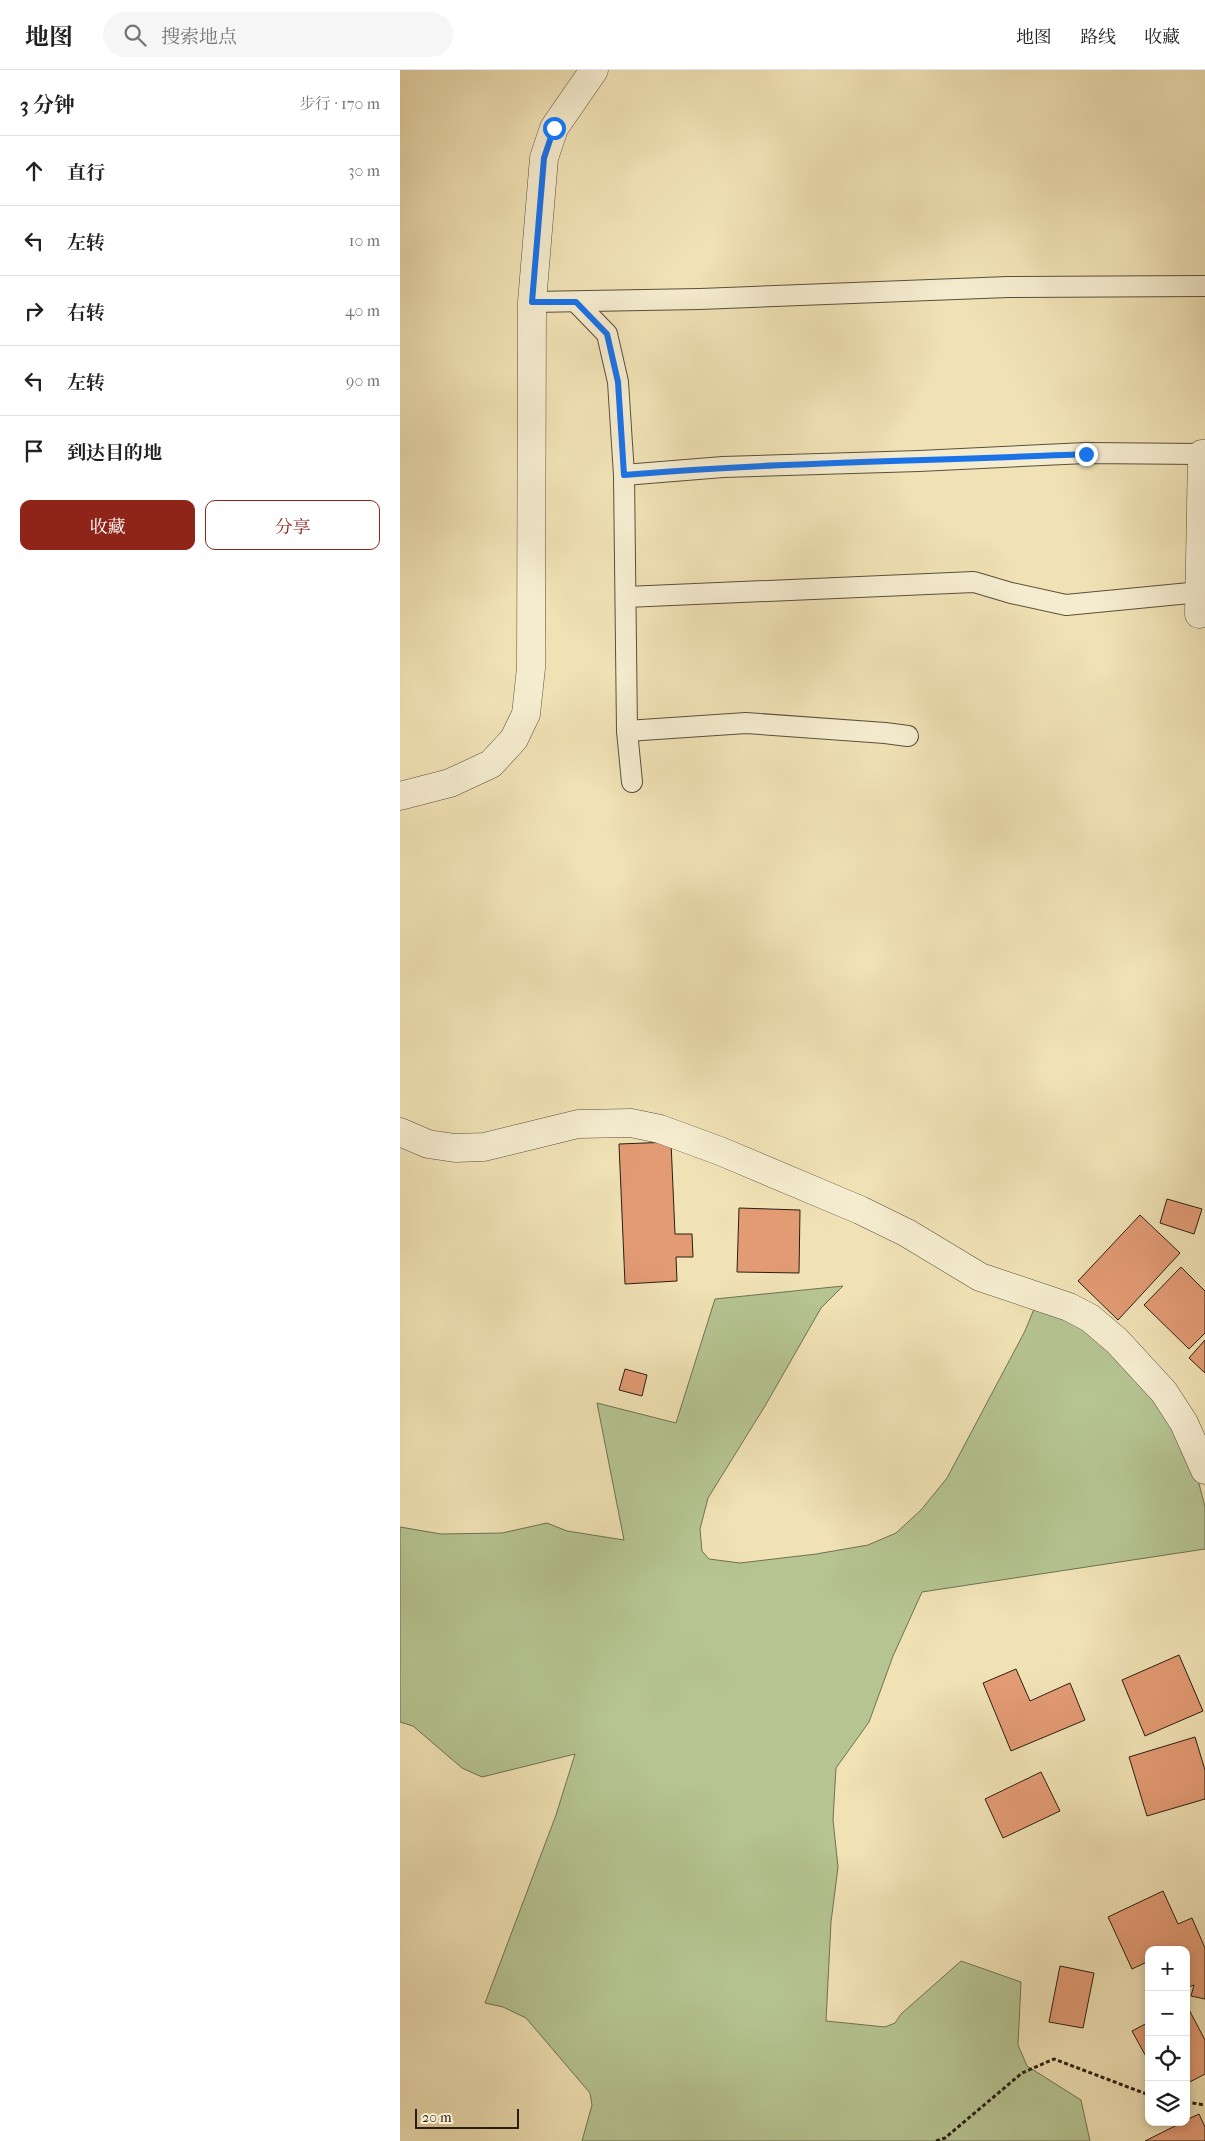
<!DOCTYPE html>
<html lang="zh">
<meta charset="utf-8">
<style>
:root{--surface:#fff;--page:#f6f6f6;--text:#222;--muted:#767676;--line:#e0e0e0;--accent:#8f2418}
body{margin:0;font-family:"IM FELL French Canon","Noto Serif SC",serif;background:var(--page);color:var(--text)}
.controls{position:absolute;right:15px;bottom:15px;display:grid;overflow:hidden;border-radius:10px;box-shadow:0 2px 8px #0003}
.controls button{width:45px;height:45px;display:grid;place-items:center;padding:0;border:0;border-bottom:1px solid var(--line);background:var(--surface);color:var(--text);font:25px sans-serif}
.scale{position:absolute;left:15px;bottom:12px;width:104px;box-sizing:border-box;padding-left:5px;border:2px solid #291e13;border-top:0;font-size:14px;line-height:18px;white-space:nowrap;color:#291e13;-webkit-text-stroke:4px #f5eccf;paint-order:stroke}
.stop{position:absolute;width:15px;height:15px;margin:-11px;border:4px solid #1a73e8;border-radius:50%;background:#fff}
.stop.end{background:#1a73e8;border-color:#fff;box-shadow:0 1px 5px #0008}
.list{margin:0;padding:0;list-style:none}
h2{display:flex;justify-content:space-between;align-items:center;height:65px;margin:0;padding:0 20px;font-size:21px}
h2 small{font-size:16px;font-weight:400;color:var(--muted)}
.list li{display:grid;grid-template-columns:32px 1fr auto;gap:15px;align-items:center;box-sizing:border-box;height:70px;padding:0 20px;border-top:1px solid var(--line)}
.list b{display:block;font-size:19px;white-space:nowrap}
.list em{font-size:16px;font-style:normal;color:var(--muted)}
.actions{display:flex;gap:10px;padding:15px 20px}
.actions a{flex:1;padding:11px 0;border:1px solid var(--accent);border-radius:10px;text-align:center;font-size:18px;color:var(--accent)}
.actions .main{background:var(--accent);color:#fff}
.icon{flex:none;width:28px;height:28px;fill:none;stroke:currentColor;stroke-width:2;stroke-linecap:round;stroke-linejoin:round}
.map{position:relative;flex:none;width:805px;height:2071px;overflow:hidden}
header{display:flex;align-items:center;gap:30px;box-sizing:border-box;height:70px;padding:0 25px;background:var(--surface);border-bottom:1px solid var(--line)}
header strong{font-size:24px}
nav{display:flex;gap:28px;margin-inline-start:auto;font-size:18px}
.search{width:350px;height:45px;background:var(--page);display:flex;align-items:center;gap:12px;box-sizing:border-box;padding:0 18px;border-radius:28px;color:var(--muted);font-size:19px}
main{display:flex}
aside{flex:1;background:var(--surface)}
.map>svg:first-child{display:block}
.green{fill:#b5c491;stroke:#6f7152}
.building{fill:#e39b74;stroke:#291e13}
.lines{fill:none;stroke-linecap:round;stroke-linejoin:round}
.service-casing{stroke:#5b4f3c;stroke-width:22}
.minor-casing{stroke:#5b4f3c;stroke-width:29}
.tertiary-casing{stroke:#5b4f3c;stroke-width:29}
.path{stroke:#291e13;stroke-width:3;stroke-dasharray:4 2.5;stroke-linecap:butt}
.service{stroke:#f5eccf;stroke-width:20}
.minor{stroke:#f5eccf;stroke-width:28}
.tertiary{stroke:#f5eccf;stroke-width:28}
.route{stroke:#1a73e8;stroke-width:6}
</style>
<header>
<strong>地图</strong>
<div class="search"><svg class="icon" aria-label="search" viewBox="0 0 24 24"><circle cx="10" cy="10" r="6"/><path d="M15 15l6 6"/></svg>搜索地点</div>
<nav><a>地图</a><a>路线</a><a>收藏</a></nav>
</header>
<main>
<aside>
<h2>3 分钟<small>步行 · 170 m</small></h2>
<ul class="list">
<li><svg class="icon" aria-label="ahead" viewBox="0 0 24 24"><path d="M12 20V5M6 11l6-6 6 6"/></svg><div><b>直行</b></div><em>30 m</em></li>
<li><svg class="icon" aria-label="left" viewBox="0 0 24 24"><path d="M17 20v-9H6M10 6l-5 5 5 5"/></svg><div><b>左转</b></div><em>10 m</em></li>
<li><svg class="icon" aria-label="right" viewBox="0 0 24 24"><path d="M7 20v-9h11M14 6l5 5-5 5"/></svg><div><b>右转</b></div><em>40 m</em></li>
<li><svg class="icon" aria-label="left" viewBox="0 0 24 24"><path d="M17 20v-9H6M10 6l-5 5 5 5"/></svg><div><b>左转</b></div><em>90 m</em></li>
<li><svg class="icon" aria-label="arrive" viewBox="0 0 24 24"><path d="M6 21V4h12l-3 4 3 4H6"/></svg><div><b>到达目的地</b></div></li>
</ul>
<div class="actions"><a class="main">收藏</a><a>分享</a></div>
</aside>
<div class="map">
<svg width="805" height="2071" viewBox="0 0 805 2071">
<rect width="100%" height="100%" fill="#f0e2b5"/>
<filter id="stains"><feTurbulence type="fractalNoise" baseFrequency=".004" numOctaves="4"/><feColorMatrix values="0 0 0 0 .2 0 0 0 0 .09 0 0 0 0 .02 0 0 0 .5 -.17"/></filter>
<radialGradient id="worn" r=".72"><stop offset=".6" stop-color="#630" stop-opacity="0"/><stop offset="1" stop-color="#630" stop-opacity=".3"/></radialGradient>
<!-- green -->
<polygon class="green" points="443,1216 421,1238 365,1336 308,1428 300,1459 302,1481 309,1489 340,1493 416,1484 468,1475 496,1463 521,1440 547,1408 625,1261 634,1239 683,1255 766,1339 798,1410 805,1437 805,1479 522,1522 493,1586 469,1652 436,1698 433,1750 438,1797 431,1852 426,1951 485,1957 495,1953 501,1944 561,1891 621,1912 618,1975 627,1996 681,2030 690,2071 182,2071 192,2035 190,2023 126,1948 103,1937 85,1933 156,1745 175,1684 82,1707 62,1698 13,1656 0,1652 0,1457 41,1464 102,1463 147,1453 167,1461 224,1470 197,1333 276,1353 315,1229"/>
<!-- building -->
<g class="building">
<polygon points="271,1072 275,1164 292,1164 293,1187 276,1187 277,1211 225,1214 219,1074"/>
<polygon points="767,1129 802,1139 794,1164 760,1153"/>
<polygon points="339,1138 400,1140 399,1203 337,1202"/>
<polygon points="740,1145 780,1183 718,1250 678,1211"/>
<polygon points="781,1197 805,1221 805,1263 789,1279 744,1235"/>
<polygon points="805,1270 805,1303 789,1288"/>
<polygon points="225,1299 247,1305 242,1326 219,1320"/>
<polygon points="779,1585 803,1641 745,1666 722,1610"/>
<polygon points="616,1599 630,1631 670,1613 685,1650 611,1681 583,1613"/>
<polygon points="795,1667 805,1700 805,1729 747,1746 729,1687"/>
<polygon points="641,1702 660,1741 603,1768 585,1729"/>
<polygon points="763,1821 778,1854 792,1848 805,1878 805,1929 791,1926 794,1915 786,1918 786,1880 749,1880 749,1895 747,1892 732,1899 708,1847"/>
<polygon points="660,1896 694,1903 683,1958 649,1952"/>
<polygon points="786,1934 805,1970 805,2004 786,2014"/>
<polygon points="749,1952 749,1992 732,1961"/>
<polygon points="799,2044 805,2057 805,2071 745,2071 783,2052 786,2052 786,2050"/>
</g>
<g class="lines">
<defs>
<g id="service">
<polyline points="132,232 300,229 608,217 805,216"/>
<polyline points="176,232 207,264 218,312 224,405 227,661 232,712"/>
<polyline points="224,405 323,397 519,391 686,383 802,384"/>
<polyline points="226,527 574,512 611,523 666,535 800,522"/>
<polyline points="227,661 346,653 485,663 508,666"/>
</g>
<g id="minor">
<polyline points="799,544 802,384 805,384"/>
<polyline points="0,1062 28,1074 55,1078 84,1077 178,1054 231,1053 260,1059 320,1081 460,1140 507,1163 580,1207 669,1237 690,1248 717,1271 764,1322 784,1353 805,1400"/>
</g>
<polyline id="tertiary" points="0,726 50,713 91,694 114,669 126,644 131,598 132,232 144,88 154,58 194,0"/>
</defs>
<!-- service casing -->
<use href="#service" class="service-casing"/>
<!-- minor casing -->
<use href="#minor" class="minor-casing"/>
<!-- tertiary casing -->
<use href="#tertiary" class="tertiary-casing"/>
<!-- path -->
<g class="path">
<polyline points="786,2032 805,2035"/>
<polyline points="536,2071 545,2068 622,2003 654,1989 749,2025"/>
</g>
<!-- service -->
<use href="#service" class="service"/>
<!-- minor -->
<use href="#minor" class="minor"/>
<!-- tertiary -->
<use href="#tertiary" class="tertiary"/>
</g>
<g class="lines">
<!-- route -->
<path class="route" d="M 154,58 L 144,88 L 132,232 L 176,232 L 207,264 L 218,312 L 224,405 C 378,392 532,391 686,384"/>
</g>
<rect width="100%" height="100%" filter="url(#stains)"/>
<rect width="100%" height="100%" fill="url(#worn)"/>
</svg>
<div class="controls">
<button>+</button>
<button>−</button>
<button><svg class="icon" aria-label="locate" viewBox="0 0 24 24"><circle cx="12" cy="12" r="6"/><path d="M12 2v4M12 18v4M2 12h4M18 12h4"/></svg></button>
<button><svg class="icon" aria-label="layers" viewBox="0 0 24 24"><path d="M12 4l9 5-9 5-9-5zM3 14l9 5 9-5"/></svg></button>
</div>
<div class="scale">20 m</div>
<div class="stop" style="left:154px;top:58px"></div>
<div class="stop end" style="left:686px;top:384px"></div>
</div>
</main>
